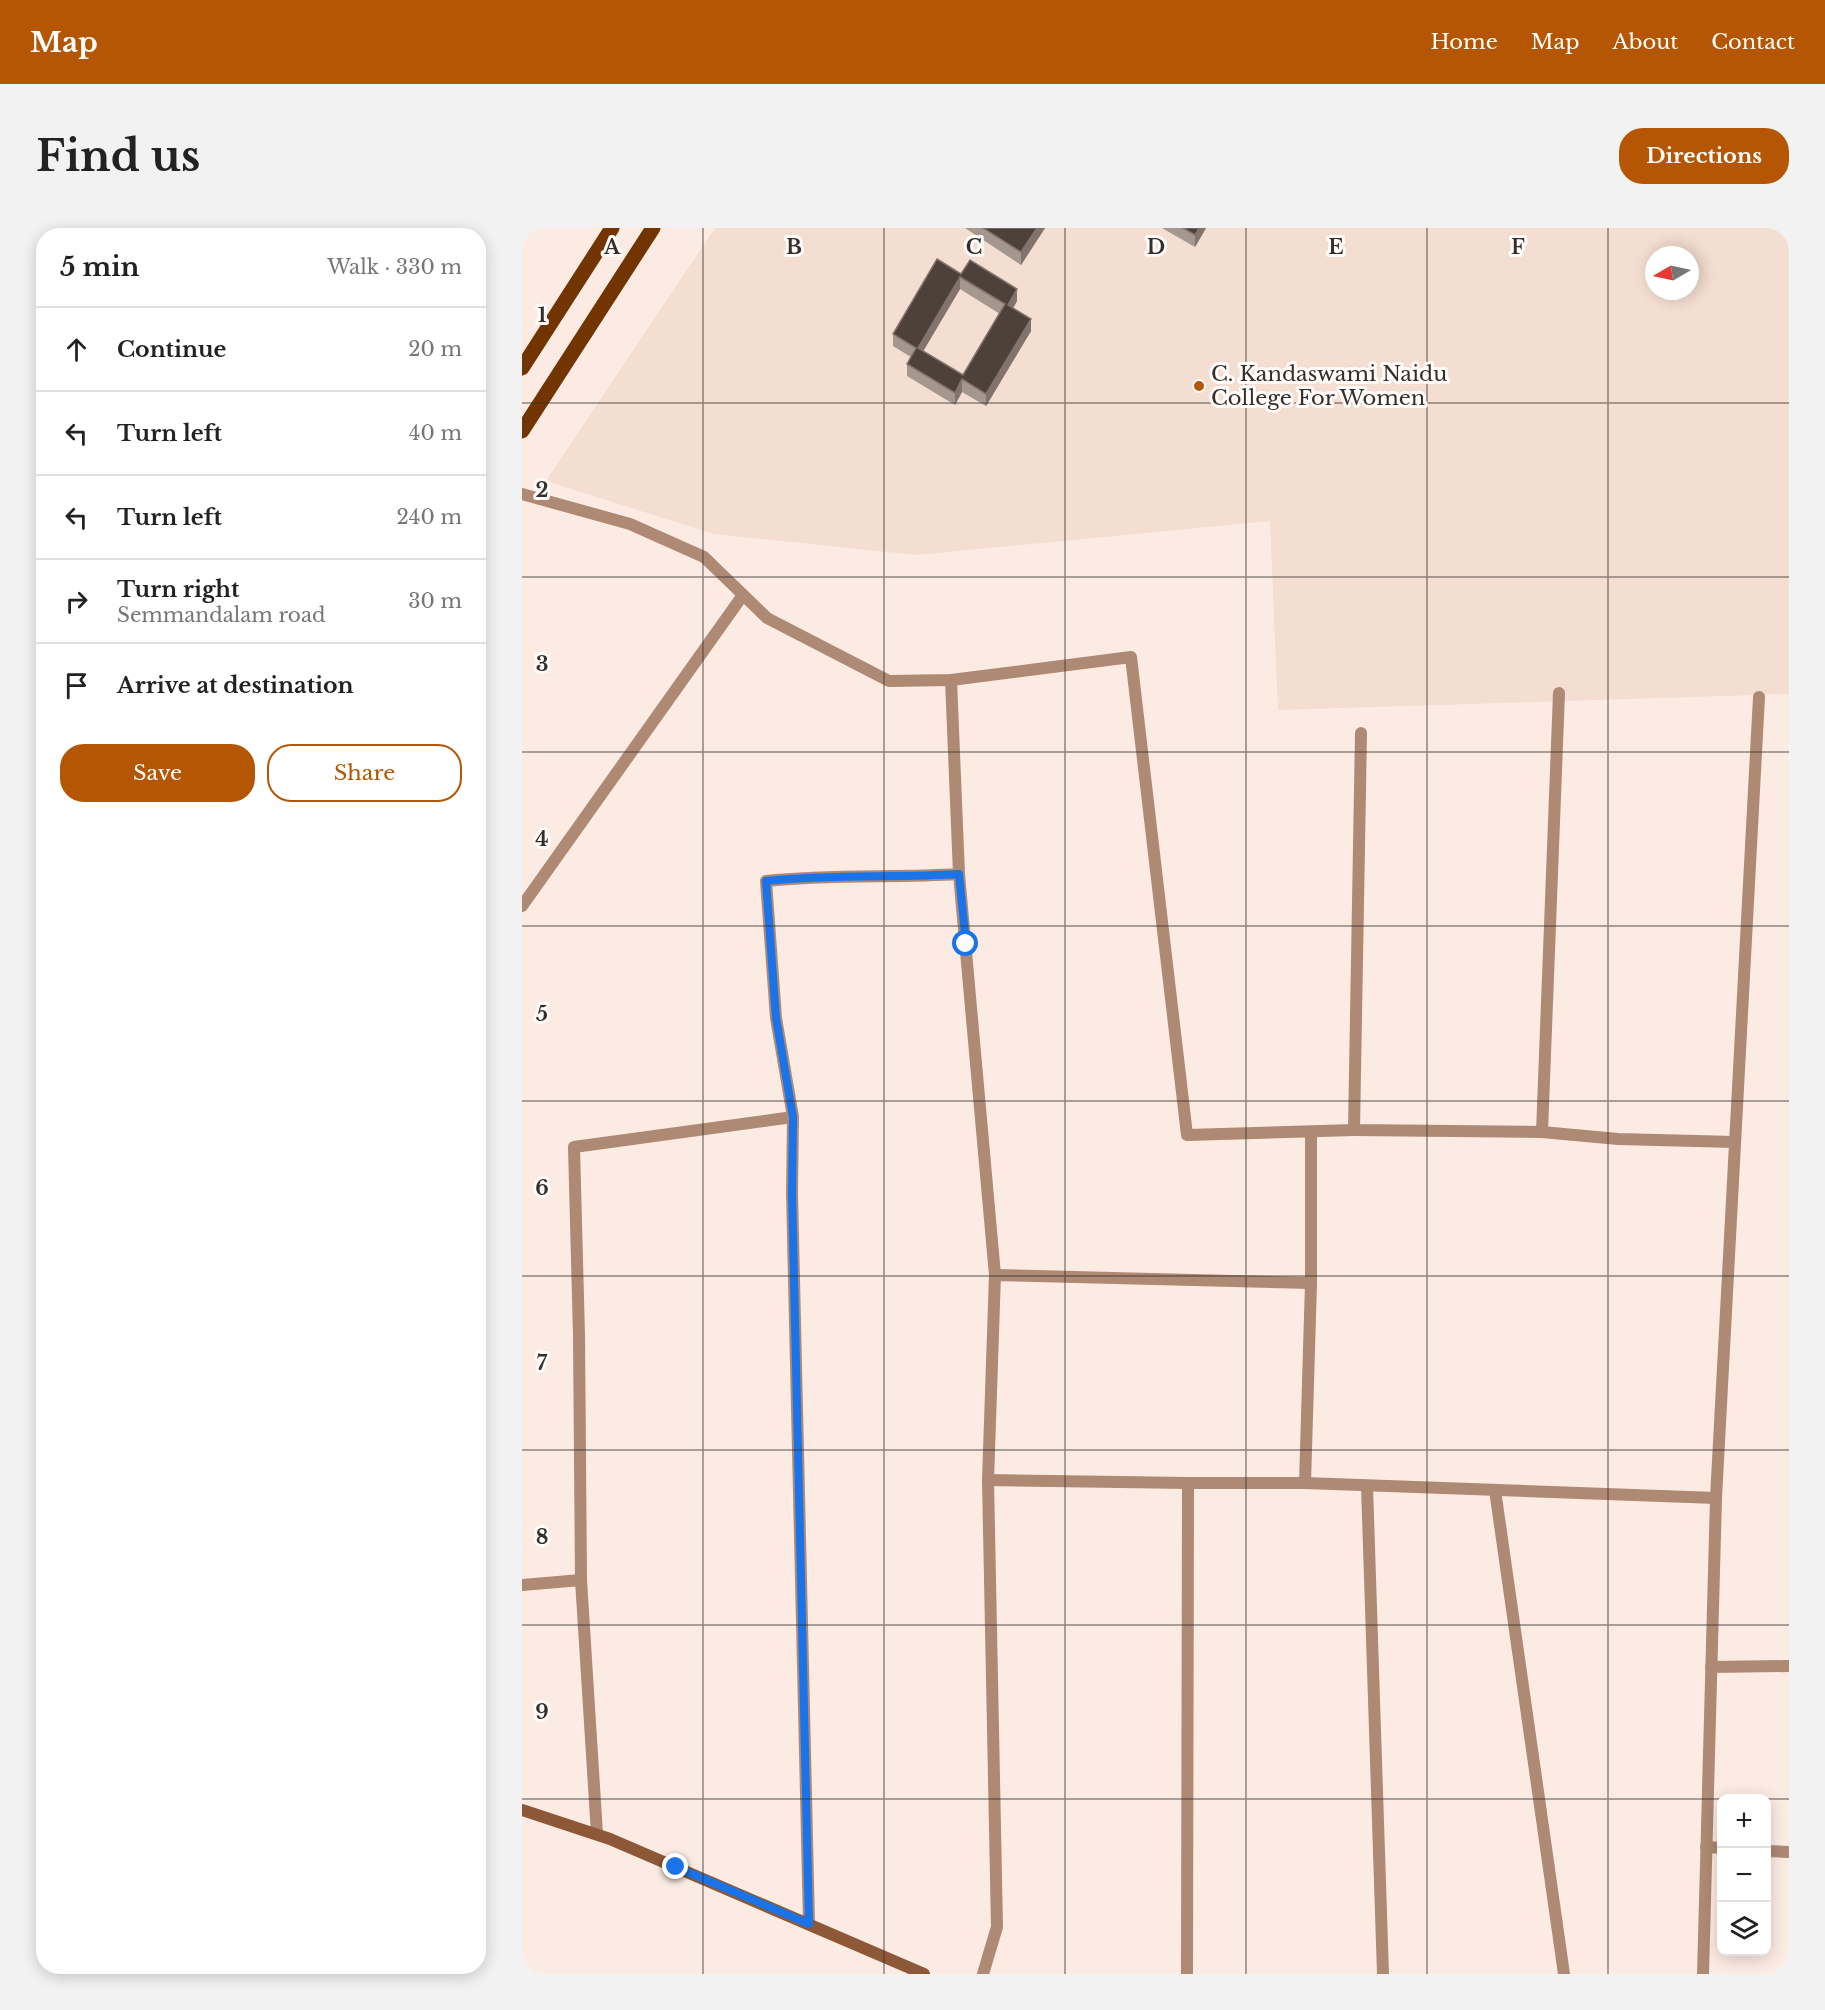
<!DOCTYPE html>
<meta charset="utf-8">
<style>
:root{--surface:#fff;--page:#f2f2f2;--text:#222;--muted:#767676;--line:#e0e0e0;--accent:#b45604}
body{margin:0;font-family:"Libre Baskerville",serif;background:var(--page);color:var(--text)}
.controls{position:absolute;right:18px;bottom:18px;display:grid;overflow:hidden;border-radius:12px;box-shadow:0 3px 15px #0003}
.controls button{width:54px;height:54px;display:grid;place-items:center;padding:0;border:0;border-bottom:2px solid var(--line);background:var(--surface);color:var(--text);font:30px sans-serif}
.compass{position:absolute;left:1123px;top:18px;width:54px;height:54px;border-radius:50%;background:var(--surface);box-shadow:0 3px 15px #0003;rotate:261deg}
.stop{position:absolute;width:18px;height:18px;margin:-14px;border:4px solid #1a73e8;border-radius:50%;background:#fff}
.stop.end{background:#1a73e8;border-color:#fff;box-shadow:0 2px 6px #0008}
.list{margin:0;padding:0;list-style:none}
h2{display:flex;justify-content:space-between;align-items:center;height:78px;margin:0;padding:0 24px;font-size:26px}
h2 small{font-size:20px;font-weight:400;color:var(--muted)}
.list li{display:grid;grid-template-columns:39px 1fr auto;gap:18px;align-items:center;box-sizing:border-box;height:84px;padding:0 24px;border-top:2px solid var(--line)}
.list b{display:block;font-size:22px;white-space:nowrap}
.list p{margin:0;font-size:20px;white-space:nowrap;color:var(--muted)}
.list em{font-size:20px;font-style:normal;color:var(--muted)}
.actions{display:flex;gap:12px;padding:18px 24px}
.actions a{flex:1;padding:14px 0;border:2px solid var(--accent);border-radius:24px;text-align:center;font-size:21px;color:var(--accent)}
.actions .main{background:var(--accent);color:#fff}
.icon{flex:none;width:33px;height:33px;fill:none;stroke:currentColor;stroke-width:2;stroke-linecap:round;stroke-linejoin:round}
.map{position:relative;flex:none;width:1267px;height:1746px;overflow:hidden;border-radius:24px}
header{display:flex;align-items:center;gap:36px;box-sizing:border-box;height:84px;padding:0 30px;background:var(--accent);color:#fff}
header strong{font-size:28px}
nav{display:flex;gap:33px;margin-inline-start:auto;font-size:21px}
.intro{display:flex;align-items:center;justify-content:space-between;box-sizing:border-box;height:144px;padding:0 36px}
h1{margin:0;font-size:42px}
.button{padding:15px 27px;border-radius:24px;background:var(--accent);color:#fff;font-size:21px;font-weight:700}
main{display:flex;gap:36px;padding:0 36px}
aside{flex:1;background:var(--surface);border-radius:24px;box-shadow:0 3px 15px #0003}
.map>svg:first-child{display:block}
.built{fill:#f4ddd1;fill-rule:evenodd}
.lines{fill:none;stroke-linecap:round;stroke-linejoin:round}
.service{stroke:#ae8974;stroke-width:12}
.minor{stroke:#ae8974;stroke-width:12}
.secondary{stroke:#8c5838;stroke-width:12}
.primary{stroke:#723401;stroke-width:15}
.wall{fill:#a5968e;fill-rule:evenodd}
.shaded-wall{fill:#82746c}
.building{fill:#4e413a;stroke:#82746c;stroke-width:1.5;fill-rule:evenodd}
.route{stroke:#1a73e8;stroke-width:8}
.grid{fill:none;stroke:#352f2c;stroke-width:1.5;stroke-opacity:0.55}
.poi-dot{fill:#b45604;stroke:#fffcfa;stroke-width:2}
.labels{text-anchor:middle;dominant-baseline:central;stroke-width:6;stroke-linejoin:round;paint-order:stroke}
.poi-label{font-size:21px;fill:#352f2c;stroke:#fffcfa;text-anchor:start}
.grid-label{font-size:20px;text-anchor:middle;font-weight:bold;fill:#352f2c;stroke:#fffcfa;stroke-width:6;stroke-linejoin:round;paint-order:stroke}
</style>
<header>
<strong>Map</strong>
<nav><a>Home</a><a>Map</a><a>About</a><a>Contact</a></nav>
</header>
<div class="intro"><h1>Find us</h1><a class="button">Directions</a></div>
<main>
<aside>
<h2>5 min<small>Walk · 330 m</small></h2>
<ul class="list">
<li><svg class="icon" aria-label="ahead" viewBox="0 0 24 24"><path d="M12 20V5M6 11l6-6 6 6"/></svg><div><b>Continue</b></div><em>20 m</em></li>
<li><svg class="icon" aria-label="left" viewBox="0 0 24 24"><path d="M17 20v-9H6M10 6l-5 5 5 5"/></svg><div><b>Turn left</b></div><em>40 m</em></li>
<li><svg class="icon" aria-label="left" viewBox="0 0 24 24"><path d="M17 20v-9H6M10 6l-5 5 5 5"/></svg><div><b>Turn left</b></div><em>240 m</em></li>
<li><svg class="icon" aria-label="right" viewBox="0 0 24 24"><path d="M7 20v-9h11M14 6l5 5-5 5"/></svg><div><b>Turn right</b><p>Semmandalam road</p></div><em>30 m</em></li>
<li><svg class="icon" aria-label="arrive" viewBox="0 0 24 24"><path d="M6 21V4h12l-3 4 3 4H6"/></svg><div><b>Arrive at destination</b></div></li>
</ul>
<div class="actions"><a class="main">Save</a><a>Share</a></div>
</aside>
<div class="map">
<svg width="1267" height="1746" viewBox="0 0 1267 1746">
<rect width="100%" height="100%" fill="#fcebe2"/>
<!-- built -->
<path class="built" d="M 193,0 L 1267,0 L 1267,466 L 756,482 L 748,293 L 394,327 L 192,306 L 24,253 ZM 1132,27 L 1168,27 L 1168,63 L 1132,63 Z"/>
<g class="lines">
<!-- service -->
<polyline class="service" points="1189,1439 1267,1438"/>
<!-- minor -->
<g class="minor">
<polyline points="0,266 108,296 182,329 245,390 367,453 429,452 609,429 665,907 832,902"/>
<polyline points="429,452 437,646 473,1047"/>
<polyline points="839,505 832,902 1020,904 1096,911 1213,914"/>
<polyline points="0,678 221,367"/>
<polyline points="1020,904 1037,465"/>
<polyline points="466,1252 666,1255"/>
<polyline points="783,1255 789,1055"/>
<polyline points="845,1258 861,1746"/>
<polyline points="973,1262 1042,1746"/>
<polyline points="59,1352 57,1107 52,919 271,889"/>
<polyline points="0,1357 59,1352 75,1606"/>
<polyline points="1184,1619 1200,1620"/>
<polyline points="1244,1623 1267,1624"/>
<path d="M 287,1696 L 270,965 L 271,889 L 254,790 L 244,653 C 309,646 373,650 437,646"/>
<polyline points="461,1746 475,1699 466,1252 473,1047 789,1055 789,905"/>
<polyline points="665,1746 666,1255 783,1255 1194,1270"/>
<polyline points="1181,1746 1194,1270 1237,469"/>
</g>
<!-- secondary -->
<polyline class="secondary" points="0,1582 88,1611 402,1746"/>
<!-- primary -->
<g class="primary">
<polyline points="0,140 90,0"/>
<polyline points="0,203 131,0"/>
</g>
</g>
<!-- wall -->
<g class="wall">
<polygon points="443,0 523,0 499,37"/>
<polygon points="640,0 684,0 673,19"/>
<path d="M 439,46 L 495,73 L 491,80 L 509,103 L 464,178 L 440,164 L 433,177 L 385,148 L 385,136 L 389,129 L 371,118 L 371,106 ZM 438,61 L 478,86 L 441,147 L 401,123 Z"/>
</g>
<!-- shaded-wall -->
<g class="shaded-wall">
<polygon points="515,0 523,0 499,37 499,24"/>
<polygon points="677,0 684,0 673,19 673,7"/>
<polygon points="438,49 438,61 396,132 396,120"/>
<polygon points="495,61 495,73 486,89 486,77"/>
<polygon points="509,91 509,103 464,178 464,166"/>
<polygon points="440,151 440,164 433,177 433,165"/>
</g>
<!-- building -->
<g class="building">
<polygon points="461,0 515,0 499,24"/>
<polygon points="661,0 677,0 673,7"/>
<path d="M 415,31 L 439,46 L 448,32 L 495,61 L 486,77 L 509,91 L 464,166 L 440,151 L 433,165 L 385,136 L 394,120 L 371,106 ZM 438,49 L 483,76 L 441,147 L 396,120 Z"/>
</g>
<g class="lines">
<!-- route -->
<path class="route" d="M 154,1639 L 287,1696 L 270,965 L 271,889 L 254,790 L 244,653 C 309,646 373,650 437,646 L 444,716"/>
</g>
<!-- grid -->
<path class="grid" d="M 181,0 L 181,1746M 362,0 L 362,1746M 543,0 L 543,1746M 724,0 L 724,1746M 905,0 L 905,1746M 1086,0 L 1086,1746M 0,175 L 1267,175M 0,349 L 1267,349M 0,524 L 1267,524M 0,698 L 1267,698M 0,873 L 1267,873M 0,1048 L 1267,1048M 0,1222 L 1267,1222M 0,1397 L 1267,1397M 0,1571 L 1200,1571M 1244,1571 L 1267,1571"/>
<!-- markers -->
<circle class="poi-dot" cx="677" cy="158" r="6"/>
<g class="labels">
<!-- poi labels -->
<g class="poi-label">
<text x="689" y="146">C. Kandaswami Naidu<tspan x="689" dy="24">College For Women</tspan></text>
</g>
</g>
<g class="grid-label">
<text x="90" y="26">A</text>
<text x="272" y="26">B</text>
<text x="452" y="26">C</text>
<text x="634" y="26">D</text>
<text x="814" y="26">E</text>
<text x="996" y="26">F</text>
<text x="20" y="94">1</text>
<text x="20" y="269">2</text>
<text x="20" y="443">3</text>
<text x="20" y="618">4</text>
<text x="20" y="793">5</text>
<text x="20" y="967">6</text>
<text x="20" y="1142">7</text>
<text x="20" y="1316">8</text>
<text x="20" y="1491">9</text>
</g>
</svg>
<div class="controls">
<button>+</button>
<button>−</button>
<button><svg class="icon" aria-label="layers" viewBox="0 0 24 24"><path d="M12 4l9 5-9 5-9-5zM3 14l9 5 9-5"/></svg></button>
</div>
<svg class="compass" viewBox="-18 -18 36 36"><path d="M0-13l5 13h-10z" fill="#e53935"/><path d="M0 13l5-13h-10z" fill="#767676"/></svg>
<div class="stop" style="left:444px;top:716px"></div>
<div class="stop end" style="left:154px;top:1639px"></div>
</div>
</main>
